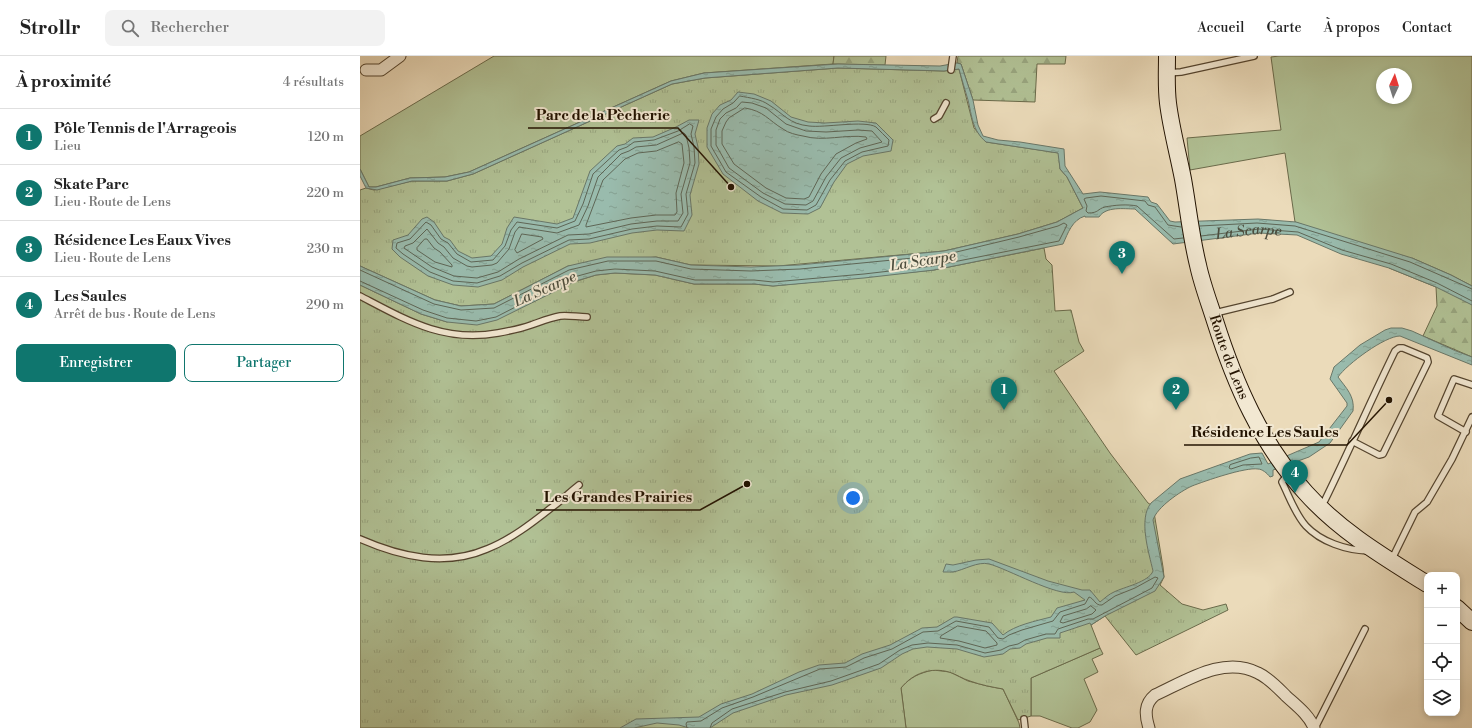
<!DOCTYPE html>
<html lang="fr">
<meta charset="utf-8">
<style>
:root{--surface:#fff;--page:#f2f2f2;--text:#222;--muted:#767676;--line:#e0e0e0;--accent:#0f766e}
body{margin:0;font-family:"Libre Bodoni",serif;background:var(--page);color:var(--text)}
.controls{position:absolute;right:12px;bottom:12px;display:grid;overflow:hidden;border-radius:8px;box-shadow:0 2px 6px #0003}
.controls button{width:36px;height:36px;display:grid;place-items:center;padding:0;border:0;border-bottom:1px solid var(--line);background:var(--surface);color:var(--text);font:20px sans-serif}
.compass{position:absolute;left:1016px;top:12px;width:36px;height:36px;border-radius:50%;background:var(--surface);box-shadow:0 2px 6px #0003;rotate:4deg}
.you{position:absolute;left:493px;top:442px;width:14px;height:14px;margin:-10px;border:3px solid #fff;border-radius:50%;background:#1a73e8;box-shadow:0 0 0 6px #1a73e833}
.badge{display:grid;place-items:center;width:26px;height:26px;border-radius:50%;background:var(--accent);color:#fff;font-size:13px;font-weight:700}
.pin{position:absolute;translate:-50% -33px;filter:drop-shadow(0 1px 2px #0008)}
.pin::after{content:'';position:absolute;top:21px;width:14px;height:12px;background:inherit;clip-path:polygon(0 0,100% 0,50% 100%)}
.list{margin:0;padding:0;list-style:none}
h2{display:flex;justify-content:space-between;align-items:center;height:52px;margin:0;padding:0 16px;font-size:17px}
h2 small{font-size:13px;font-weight:400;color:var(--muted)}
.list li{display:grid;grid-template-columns:26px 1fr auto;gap:12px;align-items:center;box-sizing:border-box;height:56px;padding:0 16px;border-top:1px solid var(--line)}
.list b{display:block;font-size:15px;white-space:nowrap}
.list p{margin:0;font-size:13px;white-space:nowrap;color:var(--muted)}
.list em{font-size:13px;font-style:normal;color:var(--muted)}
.actions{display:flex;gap:8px;padding:12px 16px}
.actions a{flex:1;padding:9px 0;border:1px solid var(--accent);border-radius:8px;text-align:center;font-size:14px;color:var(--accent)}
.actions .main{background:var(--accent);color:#fff}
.icon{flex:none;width:22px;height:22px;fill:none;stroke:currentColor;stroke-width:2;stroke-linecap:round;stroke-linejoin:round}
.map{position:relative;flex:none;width:1112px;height:672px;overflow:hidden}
header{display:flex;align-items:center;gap:24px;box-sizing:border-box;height:56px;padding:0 20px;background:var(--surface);border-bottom:1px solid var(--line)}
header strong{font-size:19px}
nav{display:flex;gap:22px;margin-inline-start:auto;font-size:14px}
.search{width:280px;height:36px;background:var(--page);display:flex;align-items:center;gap:10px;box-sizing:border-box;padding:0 14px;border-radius:8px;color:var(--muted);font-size:15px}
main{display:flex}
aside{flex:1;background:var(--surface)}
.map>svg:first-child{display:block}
.grass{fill:#b1c195;stroke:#6a6a4a;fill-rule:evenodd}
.forest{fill:url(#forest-firs);stroke:#6a6a4a}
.park{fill:url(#park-tufts);stroke:#6a6a4a}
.water{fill:url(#water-ripples);stroke:#697768}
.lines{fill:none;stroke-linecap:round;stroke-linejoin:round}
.shore{stroke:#5e6656;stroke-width:1}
.lane-casing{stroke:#54442e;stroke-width:8}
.street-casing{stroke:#54442e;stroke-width:13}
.secondary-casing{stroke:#221200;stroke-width:18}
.lane{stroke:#f2e8d2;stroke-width:5.5}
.street{stroke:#f2e8d2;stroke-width:11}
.secondary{stroke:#f2e8d2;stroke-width:16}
.labels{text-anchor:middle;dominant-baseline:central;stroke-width:4;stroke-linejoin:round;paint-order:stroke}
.street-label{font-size:14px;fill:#221200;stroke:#f2e8d2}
.water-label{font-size:15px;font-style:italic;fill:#4c4d3d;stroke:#f2e8d2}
.leader{fill:none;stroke:#221200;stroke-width:1.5}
.callout-dot{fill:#221200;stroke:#f2e8d2;stroke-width:1.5}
.callout-label{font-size:15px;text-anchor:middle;font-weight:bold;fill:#221200;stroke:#f2e8d2;stroke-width:4;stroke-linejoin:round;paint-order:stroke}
</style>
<header>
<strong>Strollr</strong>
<div class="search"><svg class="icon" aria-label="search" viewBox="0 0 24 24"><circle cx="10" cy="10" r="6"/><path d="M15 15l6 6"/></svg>Rechercher</div>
<nav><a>Accueil</a><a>Carte</a><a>À propos</a><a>Contact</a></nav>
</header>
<main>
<aside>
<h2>À proximité<small>4 résultats</small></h2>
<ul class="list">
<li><span class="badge">1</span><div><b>Pôle Tennis de l'Arrageois</b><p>Lieu</p></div><em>120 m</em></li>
<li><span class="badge">2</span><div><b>Skate Parc</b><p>Lieu · Route de Lens</p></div><em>220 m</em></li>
<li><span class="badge">3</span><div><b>Résidence Les Eaux Vives</b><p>Lieu · Route de Lens</p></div><em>230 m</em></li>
<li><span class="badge">4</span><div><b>Les Saules</b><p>Arrêt de bus · Route de Lens</p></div><em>290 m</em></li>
</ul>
<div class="actions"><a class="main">Enregistrer</a><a>Partager</a></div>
</aside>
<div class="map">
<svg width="1112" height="672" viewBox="0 0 1112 672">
<defs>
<pattern id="forest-firs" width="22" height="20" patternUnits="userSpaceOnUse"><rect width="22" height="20" fill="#b1c195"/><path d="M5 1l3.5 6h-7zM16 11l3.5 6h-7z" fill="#98a57f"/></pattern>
<pattern id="park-tufts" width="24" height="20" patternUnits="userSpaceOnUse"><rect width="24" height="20" fill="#b1c195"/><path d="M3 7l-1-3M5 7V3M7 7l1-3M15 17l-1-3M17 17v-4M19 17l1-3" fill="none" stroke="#98a57f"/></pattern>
<pattern id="water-ripples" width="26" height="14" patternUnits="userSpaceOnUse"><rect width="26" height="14" fill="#99bbad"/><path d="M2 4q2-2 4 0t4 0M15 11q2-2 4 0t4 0" fill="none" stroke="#84a093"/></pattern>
</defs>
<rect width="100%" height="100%" fill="#ebdbba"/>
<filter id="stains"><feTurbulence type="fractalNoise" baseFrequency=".005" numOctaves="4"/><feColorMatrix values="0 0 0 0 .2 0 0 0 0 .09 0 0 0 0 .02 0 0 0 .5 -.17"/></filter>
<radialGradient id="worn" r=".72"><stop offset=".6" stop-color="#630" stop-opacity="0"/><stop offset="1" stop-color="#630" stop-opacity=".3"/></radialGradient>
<!-- grass -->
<g class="grass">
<polygon points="134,0 474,0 473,8 344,17 311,25 109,116 85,121 50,122 16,131 9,131 0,113 0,80"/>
<path d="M 919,0 L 1112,0 L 1112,237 L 991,192 L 958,174 L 935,166 L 925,97 L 830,114 L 827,82 L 921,74 L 911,1 ZM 1022,18 L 1046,18 L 1046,42 L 1022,42 Z"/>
<polygon points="740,592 743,598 732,603 738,616 724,623 737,654 730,666 718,672 712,672 680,660 671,660 671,622"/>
<path d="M 573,614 L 590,616 L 608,625 L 627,630 L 643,633 L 659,667 L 660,672 L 546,672 L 541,632 C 550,621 560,617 573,614 Z"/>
</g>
<!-- forest -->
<g class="forest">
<polygon points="474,0 526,0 525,9 473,8"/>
<polygon points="598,0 706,0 705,8 677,8 675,46 613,44 601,8 597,7"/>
<polygon points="1052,202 1091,219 1112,230 1112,301 1063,280 1077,250 1076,231 1029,212"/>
</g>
<!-- park -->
<g class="park">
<polygon points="478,12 584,15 599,13 614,72 626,86 699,97 700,113 707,121 723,152 697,166 658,178 584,195 418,210 331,209 296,201 208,210 134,248 101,250 75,244 0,210 0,134 6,132 14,134 52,125 87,125 113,118 312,28 345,22"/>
<path d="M 684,192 L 686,203 L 692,209 L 695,255 L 711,254 L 719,286 L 724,295 L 694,315 L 750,397 L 788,447 L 793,450 L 803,511 L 804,521 L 800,529 L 822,548 L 843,554 L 866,548 L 868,554 L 776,599 L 745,560 L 731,569 L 740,592 L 671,622 L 671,660 L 658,664 L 643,633 C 632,631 621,629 610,625 C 603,623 596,618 589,616 C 571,611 553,617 541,632 L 546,672 L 0,672 L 0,229 L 61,258 L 87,266 L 236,219 L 255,217 L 295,219 L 334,228 L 394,228 L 413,230 L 574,214 Z"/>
</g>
<!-- water -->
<g class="water">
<path d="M 597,7 L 601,8 L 613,44 L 618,69 L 623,80 L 638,84 L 660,86 L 704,93 L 705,110 L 723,138 L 740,136 L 788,141 L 791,146 L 797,148 L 810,165 L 815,166 L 898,163 L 936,166 L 1052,202 L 1091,219 L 1112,230 L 1112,249 L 1076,231 L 1029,212 L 981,198 L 937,179 L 899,177 L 813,188 L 775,153 C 764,153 746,150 739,161 L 725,161 L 725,160 C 712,164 708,177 703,188 L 574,214 L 504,222 L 413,230 L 394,228 L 334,228 L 295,219 L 255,217 L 236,219 L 216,225 L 137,264 L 117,269 L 87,266 L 61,258 L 0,229 L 0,210 L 75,244 L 101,250 L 134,248 L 208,210 L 247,201 L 296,201 L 331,209 L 391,211 L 439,209 L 584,195 L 658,178 L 697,166 L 723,152 L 707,121 L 700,113 L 698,97 L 626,86 C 612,74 612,60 608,44 C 605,34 602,24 599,13 L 584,15 L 478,12 L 345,22 L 312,28 L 113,118 L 87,125 L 52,125 L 17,134 L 6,132 L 0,120 L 0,113 L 9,131 L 16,131 L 50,122 L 85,121 L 109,116 L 311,25 L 344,17 L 478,8 L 580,10 Z"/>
<polygon points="378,36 394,38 411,45 431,61 448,66 465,67 498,65 516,67 533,84 531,95 503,100 487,108 474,126 460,152 448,158 422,157 398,145 363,118 347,91 347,72 352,58 360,49 371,44"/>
<polygon points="329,64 339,64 335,78 338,91 339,108 330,139 332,159 324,175 297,174 272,177 230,187 210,188 163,211 142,224 118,231 93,229 68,220 40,201 32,193 33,184 48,179 62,163 67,161 74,166 84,181 90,184 98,195 112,202 131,200 142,188 147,172 154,161 197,168 213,162 230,115 257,90 265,88 273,82 293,81 316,71"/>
<path d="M 1031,272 L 1042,272 L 1052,275 L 1096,295 L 1112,301 L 1112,309 L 1040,280 C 1025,280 987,308 978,321 C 986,332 995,340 993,355 L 970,387 L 949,401 L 913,414 L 913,420 L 910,421 C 907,417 902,413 898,413 C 885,411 845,425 832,430 C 821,435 797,451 793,464 L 804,521 L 795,535 L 745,560 L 731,569 L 730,567 L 700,577 L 700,582 L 687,582 L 666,588 L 660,592 L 650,593 L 643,598 L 624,601 L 597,593 L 567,591 L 553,593 L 542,598 L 521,612 L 472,629 L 426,639 L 373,657 L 350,672 L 329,672 L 319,669 L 297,667 L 274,672 L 260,672 L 276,663 L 339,661 L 361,648 L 392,638 L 439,616 L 459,609 L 485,607 L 502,598 L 530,589 L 562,572 L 577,571 L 594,561 L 597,561 L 632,567 L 643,579 C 655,569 676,565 691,561 L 697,552 L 725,544 L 714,536 C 699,542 646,512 629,508 C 618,505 604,514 593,516 C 590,516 586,516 583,516 L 586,508 L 593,509 L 616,504 L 629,503 L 688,525 L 722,534 L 730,534 L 740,546 C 745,542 749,538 754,536 C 764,531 789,526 793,515 C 789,497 778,463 791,447 L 820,423 L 890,398 L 902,397 L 908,408 L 959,386 L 987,350 L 987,347 L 970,323 L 974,311 L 1000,289 L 1025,274 Z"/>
</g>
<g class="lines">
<!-- shore -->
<g class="shore">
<path d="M 380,40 C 390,42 401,43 409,49 C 424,58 429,68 449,70 C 464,72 505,64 516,71 C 520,75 525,80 529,84 L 528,90 L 502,96 L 485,105 L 470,124 L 456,149 L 447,154 L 423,153 L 401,141 L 366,116 L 351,90 L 351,73 L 356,61 L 363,53 L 373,47 Z"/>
<polygon points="382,46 392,47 406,52 426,68 446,75 466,76 498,74 512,75 522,86 500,92 481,102 466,121 453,145 446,149 425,148 403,137 369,112 356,89 356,74 360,63 366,57 376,52"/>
<path d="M 385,52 C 404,55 408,64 423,73 C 428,77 437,79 443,80 C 464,86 485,78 506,81 L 507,83 L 496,87 L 476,98 L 461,118 L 449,141 L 444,143 L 426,142 L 406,132 L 374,108 L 362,88 L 362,75 L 366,66 L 369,62 Z"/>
<polygon points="330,68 333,70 331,78 334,91 335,107 326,138 328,158 321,171 297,170 272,173 229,183 209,184 162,207 140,220 117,227 93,225 70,216 43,198 36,192 37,187 50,183 66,166 71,169 81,183 88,187 97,198 111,206 133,204 145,190 151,174 157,166 197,172 215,165 223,148 233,118 259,94 267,91 274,86 294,84 318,75"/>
<polygon points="324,77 326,79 329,92 330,107 321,138 323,157 318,165 297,165 271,168 229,178 208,179 159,203 138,216 117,222 94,220 72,211 44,192 45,190 53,187 67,173 78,187 84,191 93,202 107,210 112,211 132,209 137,207 149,193 155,176 159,171 197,177 219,169 228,150 238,121 261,98 269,95 276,91 296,89"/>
<polygon points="319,86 322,88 324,107 316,137 317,156 315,159 296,159 271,162 226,171 226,169 243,124 265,103 278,97 296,95"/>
<polyline points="840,170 897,167 935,170 1050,206 1112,233"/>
<path d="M 821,171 L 808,169 L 795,151 L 788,149 L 785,145 L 741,140 L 726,142 L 724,143 L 727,150 L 726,155 L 728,157 C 739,157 737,153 745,151 C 755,149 767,148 777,150 L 814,183 L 823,182"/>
<polygon points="162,178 182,181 183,183 157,197 155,194"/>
<path id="s1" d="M 841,180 L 899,173 L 938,176 L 982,194 L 1031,208 L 1077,227 L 1112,245"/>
<polygon points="65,183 67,183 74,192 80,196 92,209 92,211 75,206 57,194 57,192"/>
<polyline points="0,214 74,248 101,254 134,252 209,214 248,205 296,205 331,213 391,215 440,213 584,199 659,181 698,170 704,167 707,169 699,185 573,210 504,218 413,226 394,224 335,224 295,215 255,213 236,215 214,221 136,261 116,265 87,262 63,254 0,225"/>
<polygon points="891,402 899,401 902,408 883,409 871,413 869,412 870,409"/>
<polygon points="731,550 736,554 732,558 703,567 700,566 703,560 726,553"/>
<polygon points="598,570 626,575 637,587 637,589 625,592 599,585 580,582 581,580"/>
<path d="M 327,672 L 326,668 L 327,666 L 341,665 L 362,652 L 393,641 L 460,613 L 486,611 L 504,602 L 532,593 L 563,576 L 578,575 L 596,565 L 629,571 L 638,582 L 643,583 L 649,579 L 662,574 L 693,565 L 700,556 L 725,548 L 729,541 C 734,542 735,550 742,549 L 755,540 L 775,532 L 795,521 L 798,522 L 792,532 L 733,563 L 728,563 L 698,573 L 695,578 L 686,578 L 665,584 L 658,588 L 649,590 L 641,594 L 625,597 L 597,589 L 568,587 L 552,589 L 540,594 L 519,608 L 471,625 L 425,636 L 372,653 L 352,667 L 350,672"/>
</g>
<defs>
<g id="lane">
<polyline points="591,14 593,0"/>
<polyline points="807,17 821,16 894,0"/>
<polyline points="574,63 579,60 586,47"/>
<path d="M 0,240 C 46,264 84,287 138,277 C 149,275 160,273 171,269 C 180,266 189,262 200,260 C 208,259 218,261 227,261"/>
<polyline points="855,257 913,243 930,236"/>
<polyline points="1106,376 1078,360 1094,323 1112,329"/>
<path d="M 928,418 L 922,426 C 929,440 935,458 946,470 C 961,486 986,494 1008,495"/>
<path d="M 961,450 L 965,444 C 989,395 1011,344 1035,295 L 1039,292 L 1043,292 L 1067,302 L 1068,306 L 1023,398 L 1019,399 L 992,385"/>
<path d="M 0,483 C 41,501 85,511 127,493 C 150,484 172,467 191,452 C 201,445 210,436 219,429"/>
<polyline points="1032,503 1055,456 1067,446 1092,403 1112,361"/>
<polyline points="664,663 665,672"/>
<polyline points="955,672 1005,573"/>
</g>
<g id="street">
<polyline points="6,14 21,14 40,0"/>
<path d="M 789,672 C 785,659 784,648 795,639 C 826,625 864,599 898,617 C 909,622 918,632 926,640 C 937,650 949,659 954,672"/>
</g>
<g id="secondary">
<path id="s2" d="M 807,0 C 807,16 806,31 808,47 C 811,72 818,97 823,123 C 828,151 831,181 838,209 C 842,228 849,246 855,265 C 875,328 901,388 946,437 C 980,475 1024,501 1067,528"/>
<polyline points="1097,552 1112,566"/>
</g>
</defs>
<!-- lane casing -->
<use href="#lane" class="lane-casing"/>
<!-- street casing -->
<use href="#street" class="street-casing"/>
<!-- secondary casing -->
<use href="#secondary" class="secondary-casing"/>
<!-- lane -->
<use href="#lane" class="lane"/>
<!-- street -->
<use href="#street" class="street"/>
<!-- secondary -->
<use href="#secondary" class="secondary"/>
</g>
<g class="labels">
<!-- street labels -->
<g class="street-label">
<text stroke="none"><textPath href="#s2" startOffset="309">Route de Lens</textPath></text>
</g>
<!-- water labels -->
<g class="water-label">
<text stroke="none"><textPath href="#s1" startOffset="48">La Scarpe</textPath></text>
<text transform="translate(563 205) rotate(-9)">La Scarpe</text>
<text transform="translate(185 233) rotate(-24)">La Scarpe</text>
</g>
</g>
<!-- callouts -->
<path class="leader" d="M371 131L318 72H168M1029 344L987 389H824M387 428L340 454H176"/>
<g class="callout-dot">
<circle cx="371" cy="131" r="4"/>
<circle cx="1029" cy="344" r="4"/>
<circle cx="387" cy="428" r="4"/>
</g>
<g class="callout-label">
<text x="243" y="64">Parc de la Pècherie</text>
<text x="905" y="381">Résidence Les Saules</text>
<text x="258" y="446">Les Grandes Prairies</text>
</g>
<rect width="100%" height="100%" filter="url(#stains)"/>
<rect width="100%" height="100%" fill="url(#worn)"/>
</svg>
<div class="controls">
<button>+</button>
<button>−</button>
<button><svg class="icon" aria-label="locate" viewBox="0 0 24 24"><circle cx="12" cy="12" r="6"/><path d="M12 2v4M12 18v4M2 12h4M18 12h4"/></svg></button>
<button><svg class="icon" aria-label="layers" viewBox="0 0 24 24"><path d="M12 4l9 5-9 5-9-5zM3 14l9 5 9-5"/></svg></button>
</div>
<svg class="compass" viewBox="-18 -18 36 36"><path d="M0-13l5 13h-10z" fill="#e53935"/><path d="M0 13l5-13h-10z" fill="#767676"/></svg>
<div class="you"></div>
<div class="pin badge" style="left:644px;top:354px">1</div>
<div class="pin badge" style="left:816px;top:354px">2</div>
<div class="pin badge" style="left:762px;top:218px">3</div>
<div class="pin badge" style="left:935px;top:437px">4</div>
</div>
</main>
